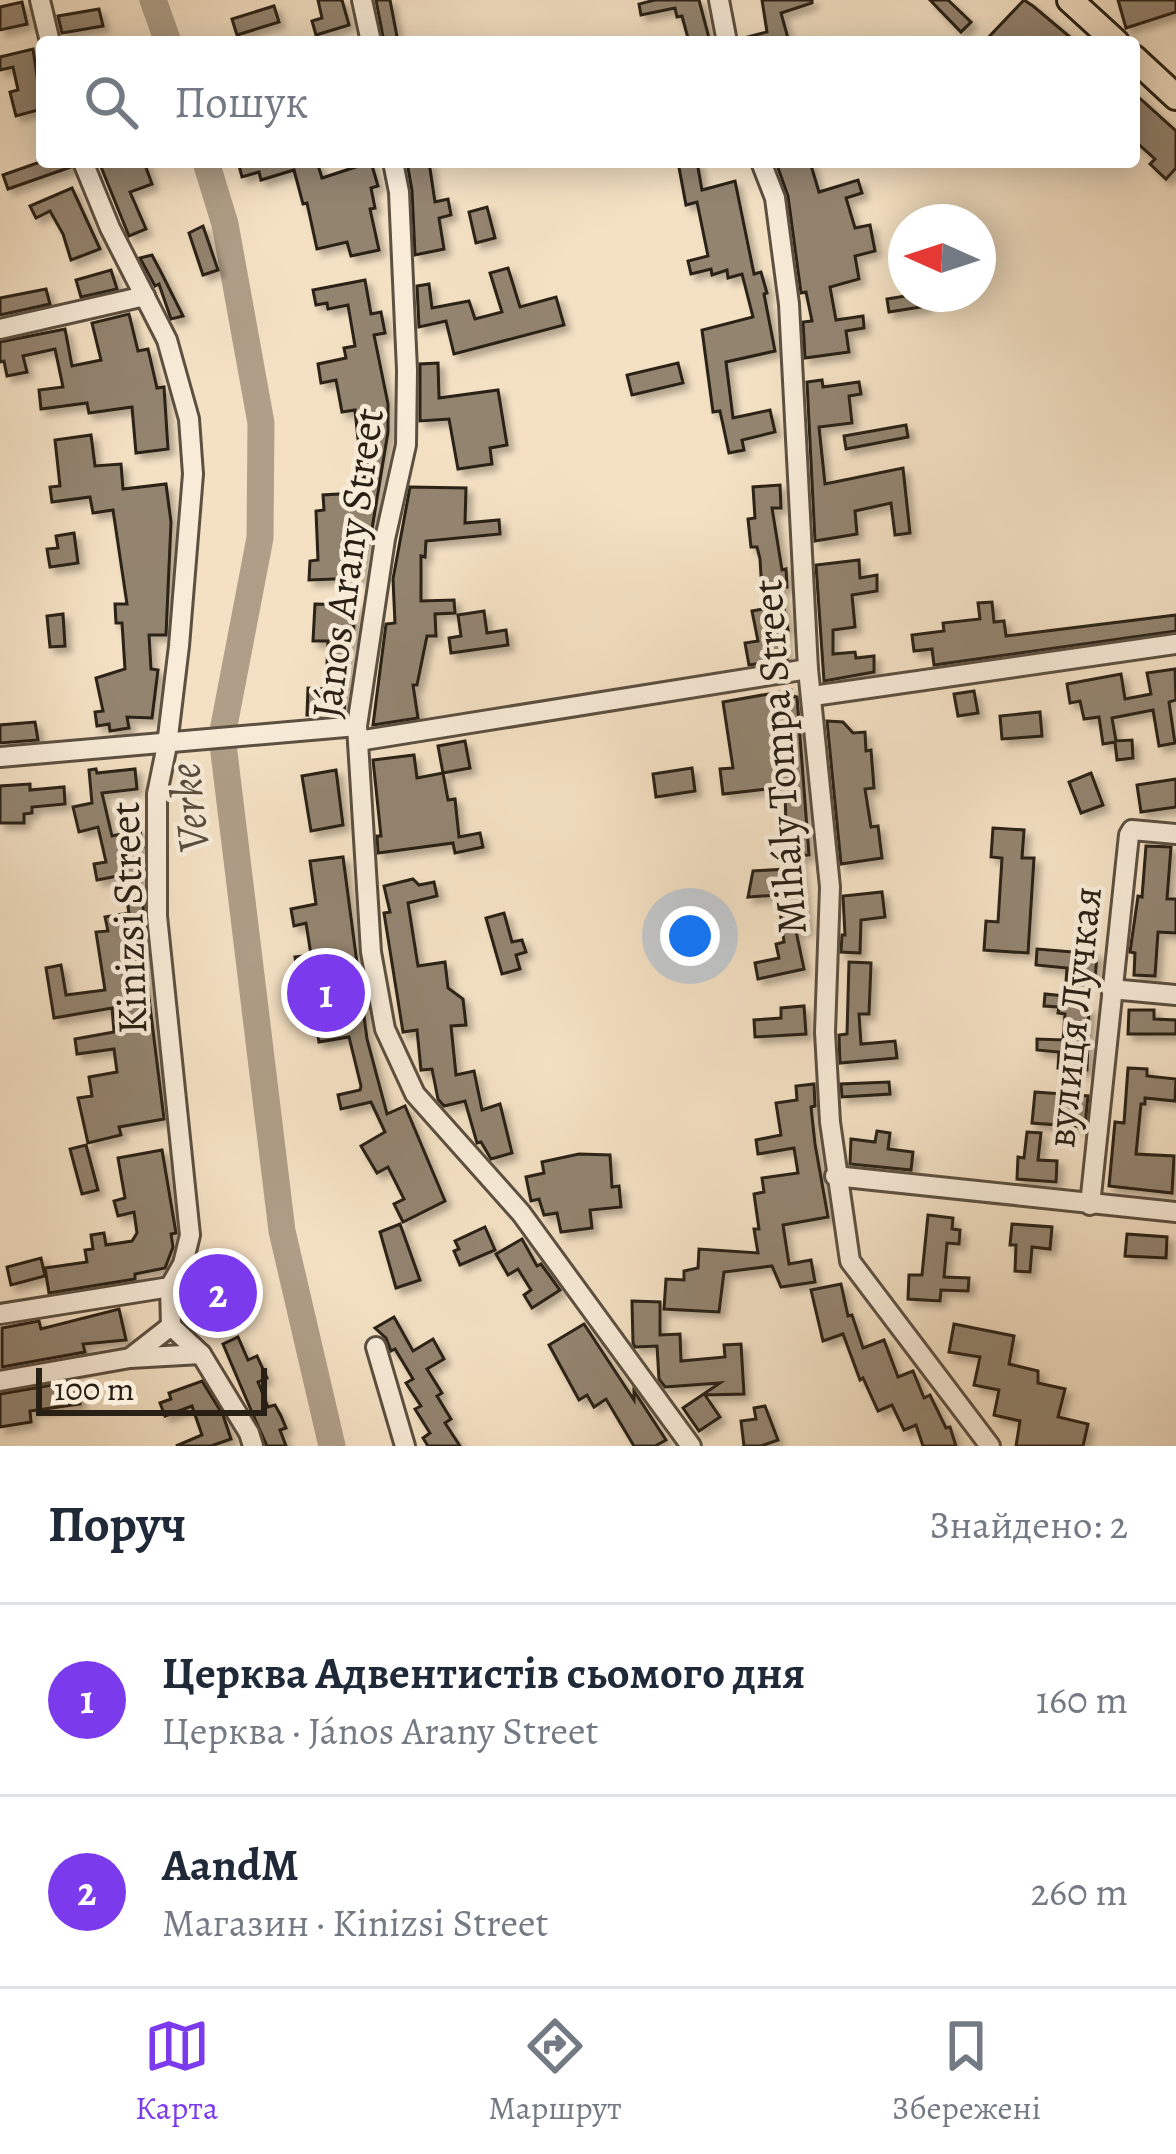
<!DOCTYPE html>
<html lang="uk">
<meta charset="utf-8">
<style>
:root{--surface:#fff;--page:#f6f6f7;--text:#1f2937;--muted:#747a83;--line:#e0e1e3;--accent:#7c3aed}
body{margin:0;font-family:Alegreya,serif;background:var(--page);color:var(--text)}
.compass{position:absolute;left:888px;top:204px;width:108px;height:108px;border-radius:50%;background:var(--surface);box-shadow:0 6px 30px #0003;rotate:273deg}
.scale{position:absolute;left:36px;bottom:30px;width:231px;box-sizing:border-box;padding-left:12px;border:6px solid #292015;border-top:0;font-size:33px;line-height:42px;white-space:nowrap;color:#292015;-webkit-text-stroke:9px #f8ecd9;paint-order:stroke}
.you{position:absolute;left:690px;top:936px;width:42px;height:42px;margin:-30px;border:9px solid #fff;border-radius:50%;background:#1a73e8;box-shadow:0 0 0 18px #1a73e833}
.badge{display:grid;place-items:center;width:78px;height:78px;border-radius:50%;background:var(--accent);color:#fff;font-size:39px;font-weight:700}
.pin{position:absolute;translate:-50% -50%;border:6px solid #fff;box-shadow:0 3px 12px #0006}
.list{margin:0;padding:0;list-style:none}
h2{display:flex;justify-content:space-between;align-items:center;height:156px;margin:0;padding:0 48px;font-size:51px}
h2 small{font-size:39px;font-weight:400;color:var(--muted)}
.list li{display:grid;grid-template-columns:78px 1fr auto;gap:36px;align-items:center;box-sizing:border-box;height:192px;padding:0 48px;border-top:3px solid var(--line)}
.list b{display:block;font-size:45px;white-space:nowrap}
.list p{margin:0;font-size:39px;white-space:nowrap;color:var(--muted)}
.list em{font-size:39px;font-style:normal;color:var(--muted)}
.icon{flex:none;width:66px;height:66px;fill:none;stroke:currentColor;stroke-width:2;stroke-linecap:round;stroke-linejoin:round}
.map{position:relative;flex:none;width:1176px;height:1446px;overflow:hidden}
.search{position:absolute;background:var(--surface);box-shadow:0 6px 30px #0003;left:36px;right:36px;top:36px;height:132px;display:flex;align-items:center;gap:30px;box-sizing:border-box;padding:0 42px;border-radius:12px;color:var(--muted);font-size:45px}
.sheet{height:540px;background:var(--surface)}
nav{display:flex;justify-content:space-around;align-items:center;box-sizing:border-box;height:168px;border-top:3px solid var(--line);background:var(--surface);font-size:33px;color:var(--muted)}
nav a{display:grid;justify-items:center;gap:6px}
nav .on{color:var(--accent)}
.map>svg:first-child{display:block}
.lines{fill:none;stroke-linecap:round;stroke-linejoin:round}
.river{stroke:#af9f88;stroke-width:27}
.building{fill:#938470;stroke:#292015;stroke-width:3;filter:url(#shadow)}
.minor-casing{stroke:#5c5041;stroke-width:24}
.major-casing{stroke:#292015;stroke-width:30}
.minor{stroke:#f8ecd9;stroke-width:18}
.major{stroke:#f4e1c4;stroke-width:24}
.labels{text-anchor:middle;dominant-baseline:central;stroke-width:9;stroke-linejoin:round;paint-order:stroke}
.street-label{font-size:42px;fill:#292015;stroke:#f8ecd9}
.water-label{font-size:45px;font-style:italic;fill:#584c3d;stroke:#f8ecd9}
</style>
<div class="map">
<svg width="1176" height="1446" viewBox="0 0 1176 1446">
<defs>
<filter id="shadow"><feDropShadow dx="5.5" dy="5.5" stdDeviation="3" flood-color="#0004"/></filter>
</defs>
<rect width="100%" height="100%" fill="#f4e1c4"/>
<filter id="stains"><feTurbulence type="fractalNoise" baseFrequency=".00167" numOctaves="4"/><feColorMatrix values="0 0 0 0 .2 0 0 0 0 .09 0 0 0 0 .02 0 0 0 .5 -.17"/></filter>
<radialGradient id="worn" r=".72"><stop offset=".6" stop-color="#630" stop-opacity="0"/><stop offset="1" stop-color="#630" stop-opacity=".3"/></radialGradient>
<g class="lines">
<!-- river -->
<g class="river">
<polyline points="153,0 168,42"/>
<polyline points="206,162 225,224 261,423 260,538 222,736 282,1231 332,1446"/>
</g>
</g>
<!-- building -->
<g class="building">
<polygon points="318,0 342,0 349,25 316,35 312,21 322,18"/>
<polygon points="376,0 390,0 398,42 384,42"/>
<polygon points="655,0 699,0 709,38 689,42 682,16 677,17 675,8 641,15 639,4"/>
<polygon points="762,0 812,0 812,3 781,13 789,42 744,42 744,38 767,32"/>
<polygon points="930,0 948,0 971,22 961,32"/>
<polygon points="1024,0 1033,6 1076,42 984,42"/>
<polygon points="1118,0 1176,0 1176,12 1126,28"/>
<polygon points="22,2 27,24 0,30 0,7"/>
<polygon points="274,6 279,22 237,35 232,19"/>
<polygon points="99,9 103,26 62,33 58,16"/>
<polygon points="33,49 42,109 16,116 10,92 18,90 13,67 0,70 0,57"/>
<polygon points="1134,93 1176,131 1176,168 1166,179 1150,164 1155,159 1134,140"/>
<polygon points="40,162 70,162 71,167 8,189 3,175"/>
<polygon points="99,162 144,162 152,184 130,192 146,229 129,236"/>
<polygon points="238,162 317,162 322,178 371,162 378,186 371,188 375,208 370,209 379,250 351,256 347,242 317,249 307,203 303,204 294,170 261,180 259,172 242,177"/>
<polygon points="407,162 429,162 435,202 448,199 451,215 439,218 444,249 415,255 412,191"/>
<polygon points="678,162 697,162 702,190 735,181 754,274 761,272 767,293 764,294 775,351 726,362 733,418 770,410 775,432 742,440 744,450 729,453 720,411 713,412 702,330 753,317 742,274 728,278 727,270 712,275 711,269 691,274 688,261 708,256 697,202 686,205"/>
<polygon points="787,162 810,162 819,192 858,180 862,193 846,198 855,228 870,225 875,251 855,256 859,279 830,287 836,320 863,316 864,328 846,331 849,352 805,358 803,322 812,321 806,292 801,293 788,196 777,165"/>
<polygon points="72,188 100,249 71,260 63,234 50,211 36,218 30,206"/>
<polygon points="487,207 495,238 476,243 469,212"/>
<polygon points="203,226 218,270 203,275 189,233"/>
<polygon points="152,255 163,276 183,316 171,319 159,284 155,286 140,258"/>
<polygon points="508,268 520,307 556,297 564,325 454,354 446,321 419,327 417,286 429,284 432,308 469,301 475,319 502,312 490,273"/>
<polygon points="111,270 117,289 81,297 76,280"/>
<polygon points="365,280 371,314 381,312 385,333 374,335 388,404 388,432 370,541 366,541 360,578 309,580 310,561 318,560 316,511 324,510 323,495 355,493 357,478 364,479 370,438 358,439 355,410 342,412 336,380 321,383 318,364 346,358 344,348 355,346 348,305 328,309 327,303 316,305 313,290"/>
<polygon points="46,289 50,304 0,315 0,298"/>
<polygon points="918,294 925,294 927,306 889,312 887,299"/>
<polygon points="129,314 138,351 148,349 157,388 164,387 168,449 136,453 132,407 89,413 87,403 41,409 39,390 63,387 55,349 23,356 27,372 7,376 4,361 0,362 0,342 65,329 72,366 101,360 92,323"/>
<polygon points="438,363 439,398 498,390 507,445 490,448 492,464 458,469 449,419 420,421 420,364"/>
<polygon points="678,363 683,383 632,395 627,375"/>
<polygon points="822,380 823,387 859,382 861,394 849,396 852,423 819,427 825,484 903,468 910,533 895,535 891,503 855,511 857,534 815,541 807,382"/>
<polygon points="906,425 908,437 846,449 844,436"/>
<polygon points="91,435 95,466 121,464 123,489 166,484 171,522 166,635 149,635 151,669 158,670 152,718 127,717 129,728 110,731 109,724 97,726 95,712 103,711 96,678 125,669 122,623 116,623 115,604 127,604 113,510 93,513 90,497 52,502 50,487 60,486 55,440"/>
<polygon points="780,485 781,508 772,508 782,570 786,569 787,587 780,587 788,630 783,630 787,659 749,665 745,643 758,641 752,611 763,609 760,559 757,547 751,547 748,519 755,518 753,487"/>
<polygon points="410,487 466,488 465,523 499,520 500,534 426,541 425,557 421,556 421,601 454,600 455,613 435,614 436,636 427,636 417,685 413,685 418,718 373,725 386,624 395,623 393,579"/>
<polygon points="74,533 78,563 50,567 47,549 58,548 56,536"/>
<polygon points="859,560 860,578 877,575 877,591 852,595 855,627 833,630 833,654 855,652 856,658 874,656 874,672 824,681 816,565"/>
<polygon points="992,602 994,622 1004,621 1006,636 1176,615 1176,631 934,665 932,649 914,651 912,635 944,631 943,623 980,619 978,603"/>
<polygon points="315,604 355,605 353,641 348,641 344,714 307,715 308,688 326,689 328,641 313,641"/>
<polygon points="484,611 487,633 506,630 508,645 451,653 449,638 461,636 458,615"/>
<polygon points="63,614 65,646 50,647 47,616"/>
<polygon points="1175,669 1176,700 1169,702 1175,743 1159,746 1153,710 1112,718 1116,741 1132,740 1133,758 1117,760 1115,742 1103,744 1099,717 1084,719 1080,701 1070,703 1067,684 1121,674 1125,699 1151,694 1147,673"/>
<polygon points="791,690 792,696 797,697 809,855 799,856 807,930 796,931 804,969 758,979 755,963 779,958 776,944 784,942 778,895 748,897 753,871 787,869 785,787 723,794 720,769 733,768 723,702"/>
<polygon points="974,691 978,713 958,716 954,694"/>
<polygon points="1040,712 1042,736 1002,739 1000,716"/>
<polygon points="827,721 843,722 853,733 865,732 866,751 871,750 874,788 865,789 871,827 878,826 882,858 841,864"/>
<polygon points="35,722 38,740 0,743 0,725"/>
<polygon points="465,741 470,768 443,773 438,746"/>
<polygon points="414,755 417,778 443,773 448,800 455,799 459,837 480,833 483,847 455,853 453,843 378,853 377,836 381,836 373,760"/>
<polygon points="692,768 695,791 656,797 653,774"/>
<polygon points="96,769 97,773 135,769 137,789 102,793 112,836 140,830 143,847 134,849 143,901 144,925 140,926 164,1119 119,1127 121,1135 88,1143 78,1098 92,1096 89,1077 117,1072 114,1049 77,1054 75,1039 114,1032 112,1008 54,1018 46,968 61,965 66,995 105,990 96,932 108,931 105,917 129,913 123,875 97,880 94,864 106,862 98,827 79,832 73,807 92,803 89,770"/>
<polygon points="336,770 343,825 311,831 302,776"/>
<polygon points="1091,773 1103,805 1081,813 1069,782"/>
<polygon points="1176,779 1176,807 1141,812 1137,785"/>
<polygon points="30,784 30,790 64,787 65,804 32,807 32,813 24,814 24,823 0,823 0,786"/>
<polygon points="993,828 1024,830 1022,858 1034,858 1028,953 984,950 986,921 998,922 1002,858 991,857"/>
<polygon points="1146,846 1171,847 1167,899 1176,899 1176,933 1158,932 1155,976 1134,975 1135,953 1130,952 1138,896 1142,897"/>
<polygon points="343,857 367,1039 387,1114 405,1106 445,1201 403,1222 394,1204 404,1199 388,1167 377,1173 361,1146 385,1132 371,1102 341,1109 338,1095 360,1090 361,1086 349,1037 319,1042 313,1008 294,1013 288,989 300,986 295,957 311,955 306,923 294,926 291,909 316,904 310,861"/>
<polygon points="413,879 419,885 434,882 437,896 408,903 418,966 445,962 448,988 463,999 466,1025 451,1026 456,1075 474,1071 482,1110 500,1104 512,1153 491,1159 481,1142 477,1143 465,1101 444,1106 438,1099 432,1069 421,1070 417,1030 403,1032 384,913 390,912 384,886"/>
<polygon points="882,892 885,917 861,920 860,953 841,952 842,935 845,935 843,896"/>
<polygon points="504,913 512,942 522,940 526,952 516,955 520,969 502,974 486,918"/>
<polygon points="1037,949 1097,954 1095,980 1079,978 1076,1007 1089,1008 1087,1070 1058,1068 1059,1052 1037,1050 1037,1039 1063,1040 1065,1014 1058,1013 1059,1007 1044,1006 1045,994 1065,996 1067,968 1036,965"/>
<polygon points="849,962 871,963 869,1014 859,1014 861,1044 895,1041 897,1058 840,1063 839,1035 847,1034"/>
<polygon points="804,1006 806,1034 755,1037 754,1020 781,1018 781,1008"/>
<polygon points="1129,1010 1154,1010 1154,1019 1176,1020 1176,1034 1128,1034"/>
<polygon points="1128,1068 1147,1069 1147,1076 1176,1079 1175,1101 1145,1098 1145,1104 1141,1104 1136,1154 1174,1156 1172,1193 1109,1186 1115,1122 1124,1123"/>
<polygon points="889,1082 890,1094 842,1097 841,1084"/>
<polygon points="814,1084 815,1106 811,1107 815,1144 828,1217 783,1225 789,1264 811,1260 815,1282 781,1287 772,1266 724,1272 719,1312 664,1309 666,1279 684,1280 684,1271 698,1268 699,1249 758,1253 754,1229 759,1229 754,1194 764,1192 762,1178 798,1173 794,1148 758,1154 756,1140 781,1135 776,1103 797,1100 796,1086"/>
<polygon points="1035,1092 1088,1096 1085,1127 1032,1123"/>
<polygon points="877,1131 890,1133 888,1149 913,1152 911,1170 850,1164 851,1139 875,1142"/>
<polygon points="1027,1132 1041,1133 1038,1160 1057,1161 1056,1182 1017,1179 1018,1157 1024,1158"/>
<polygon points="86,1145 98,1190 82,1194 70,1149"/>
<polygon points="162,1150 176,1233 171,1234 173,1247 165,1268 135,1274 135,1279 49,1293 45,1268 87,1262 85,1250 93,1249 91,1235 104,1233 106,1245 132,1241 137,1233 134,1212 118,1216 114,1201 125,1198 118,1158"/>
<polygon points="579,1154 610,1155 612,1187 619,1186 621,1207 590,1210 592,1228 561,1232 557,1213 544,1215 539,1199 531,1201 526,1177 544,1173 542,1162"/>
<polygon points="928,1215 953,1218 952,1229 960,1230 959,1244 947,1243 944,1277 969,1278 968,1291 941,1290 940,1301 908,1299 909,1275 922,1275"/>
<polygon points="400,1224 420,1280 396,1288 380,1232"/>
<polygon points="1012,1224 1052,1227 1050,1249 1032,1247 1030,1272 1015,1271 1016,1245 1010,1245"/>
<polygon points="485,1227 495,1250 460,1265 454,1251 459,1249 455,1241"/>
<polygon points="1127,1234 1167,1237 1166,1258 1125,1256"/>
<polygon points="522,1239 537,1266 541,1264 560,1290 532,1308 524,1295 531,1290 518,1269 508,1275 496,1254"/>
<polygon points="41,1258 45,1276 11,1285 7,1267"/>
<polygon points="226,1270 238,1307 211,1316 199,1279"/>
<polygon points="841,1284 848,1316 852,1315 863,1348 884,1340 898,1377 913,1371 924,1398 930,1395 946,1428 950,1427 956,1446 923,1446 916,1425 904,1430 892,1405 878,1411 863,1378 860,1380 843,1334 823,1341 811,1290"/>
<polygon points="632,1301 660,1302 660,1335 680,1334 681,1361 725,1357 724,1345 741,1344 744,1394 705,1395 720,1417 699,1431 683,1408 720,1383 665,1387 659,1379 657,1346 635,1347 633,1343"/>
<polygon points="119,1309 126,1340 83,1344 85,1352 2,1367 2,1328 39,1321 41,1329"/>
<polygon points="394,1317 413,1351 433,1339 444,1359 427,1369 442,1393 437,1396 451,1419 445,1423 460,1446 428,1446 423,1438 430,1433 415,1409 421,1406 406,1383 413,1379 395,1349 391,1351 386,1338 375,1328"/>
<polygon points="584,1324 634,1400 634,1391 666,1440 655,1446 634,1446 606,1399 594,1407 587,1395 579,1400 549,1345"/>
<polygon points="954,1324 1014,1336 1009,1364 1038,1371 1038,1383 1065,1389 1058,1417 1088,1424 1083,1446 1016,1446 1020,1421 994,1415 999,1390 974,1385 980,1357 949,1352"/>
<polygon points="238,1337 248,1360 257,1356 267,1378 258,1382 268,1407 275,1405 281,1416 286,1428 280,1430 286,1446 267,1446 251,1410 223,1344"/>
<polygon points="76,1381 80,1404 30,1411 31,1422 0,1427 0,1394"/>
<polygon points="202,1381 223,1415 231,1439 211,1446 176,1446 202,1435 192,1406 165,1416 160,1403 171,1399 169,1393"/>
<polygon points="765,1406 778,1440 761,1446 744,1446 741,1421 756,1419 754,1408"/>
</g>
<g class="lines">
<defs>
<g id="minor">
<polyline points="40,0 50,42"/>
<polyline points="362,0 371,42"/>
<polyline points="719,0 727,42"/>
<polyline points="83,162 110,228 167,340 189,419 193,474 179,646 167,745 157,794 157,916 190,1235 183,1264 170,1287 171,1326 201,1354 249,1433 253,1446"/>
<polyline points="393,162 399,192 407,370 406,445 385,539 357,726 371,952 385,1029 415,1094 521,1213 691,1446"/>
<polyline points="761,162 775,198 789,304 808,669 830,887 825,1032 830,1122 850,1261 990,1446"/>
<polyline points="0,329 145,296"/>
<polyline points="813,696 1176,644"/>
<polyline points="358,741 808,669"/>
<polyline points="0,757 357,726"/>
<polyline points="1111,989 1176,995"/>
<polyline points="835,1176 1176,1212"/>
<polyline points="1090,1205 1129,835 1132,830 1176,834"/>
<polyline points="0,1314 170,1287"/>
<polyline points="376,1347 405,1446"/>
<polyline points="130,1358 201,1354"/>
<polyline points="0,1381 130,1358 171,1326"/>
</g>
<g id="major">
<polyline points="1070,0 1116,42"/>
<polyline points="1134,58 1176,97"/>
</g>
</defs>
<!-- minor casing -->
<use href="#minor" class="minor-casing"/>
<!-- major casing -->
<use href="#major" class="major-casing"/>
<!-- minor -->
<use href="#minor" class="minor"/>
<!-- major -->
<use href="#major" class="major"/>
</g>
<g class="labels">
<!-- street labels -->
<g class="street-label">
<text transform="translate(347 563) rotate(-82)">János Arany Street</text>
<text transform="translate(779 757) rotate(-94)">Mihály Tompa Street</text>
<text transform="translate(128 918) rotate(-92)">Kinizsi Street</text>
<text transform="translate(1073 1017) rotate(-84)">вулиця Лучкая</text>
</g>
<!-- water labels -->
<g class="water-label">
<text transform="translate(189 808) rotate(-97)">Verke</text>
</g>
</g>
<rect width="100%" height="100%" filter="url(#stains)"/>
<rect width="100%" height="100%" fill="url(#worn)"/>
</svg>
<svg class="compass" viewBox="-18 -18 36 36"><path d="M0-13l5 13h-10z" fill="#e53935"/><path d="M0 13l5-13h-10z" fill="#747a83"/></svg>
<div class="scale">100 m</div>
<div class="you"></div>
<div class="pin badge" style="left:326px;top:993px">1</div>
<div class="pin badge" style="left:218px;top:1293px">2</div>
<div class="search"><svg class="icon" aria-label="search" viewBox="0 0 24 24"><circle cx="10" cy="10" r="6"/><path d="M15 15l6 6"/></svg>Пошук</div>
</div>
<section class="sheet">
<h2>Поруч<small>Знайдено: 2</small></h2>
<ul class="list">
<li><span class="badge">1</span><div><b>Церква Адвентистів сьомого дня</b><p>Церква · János Arany Street</p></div><em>160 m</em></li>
<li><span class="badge">2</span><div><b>AandM</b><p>Магазин · Kinizsi Street</p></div><em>260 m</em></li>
</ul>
</section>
<nav>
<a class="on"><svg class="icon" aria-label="map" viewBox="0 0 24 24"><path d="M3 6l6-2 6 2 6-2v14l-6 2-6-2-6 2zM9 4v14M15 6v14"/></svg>Карта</a>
<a><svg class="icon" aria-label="directions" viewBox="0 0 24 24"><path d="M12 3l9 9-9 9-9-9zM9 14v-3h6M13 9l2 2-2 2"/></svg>Маршрут</a>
<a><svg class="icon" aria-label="saved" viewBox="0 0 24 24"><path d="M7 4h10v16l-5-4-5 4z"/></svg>Збережені</a>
</nav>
